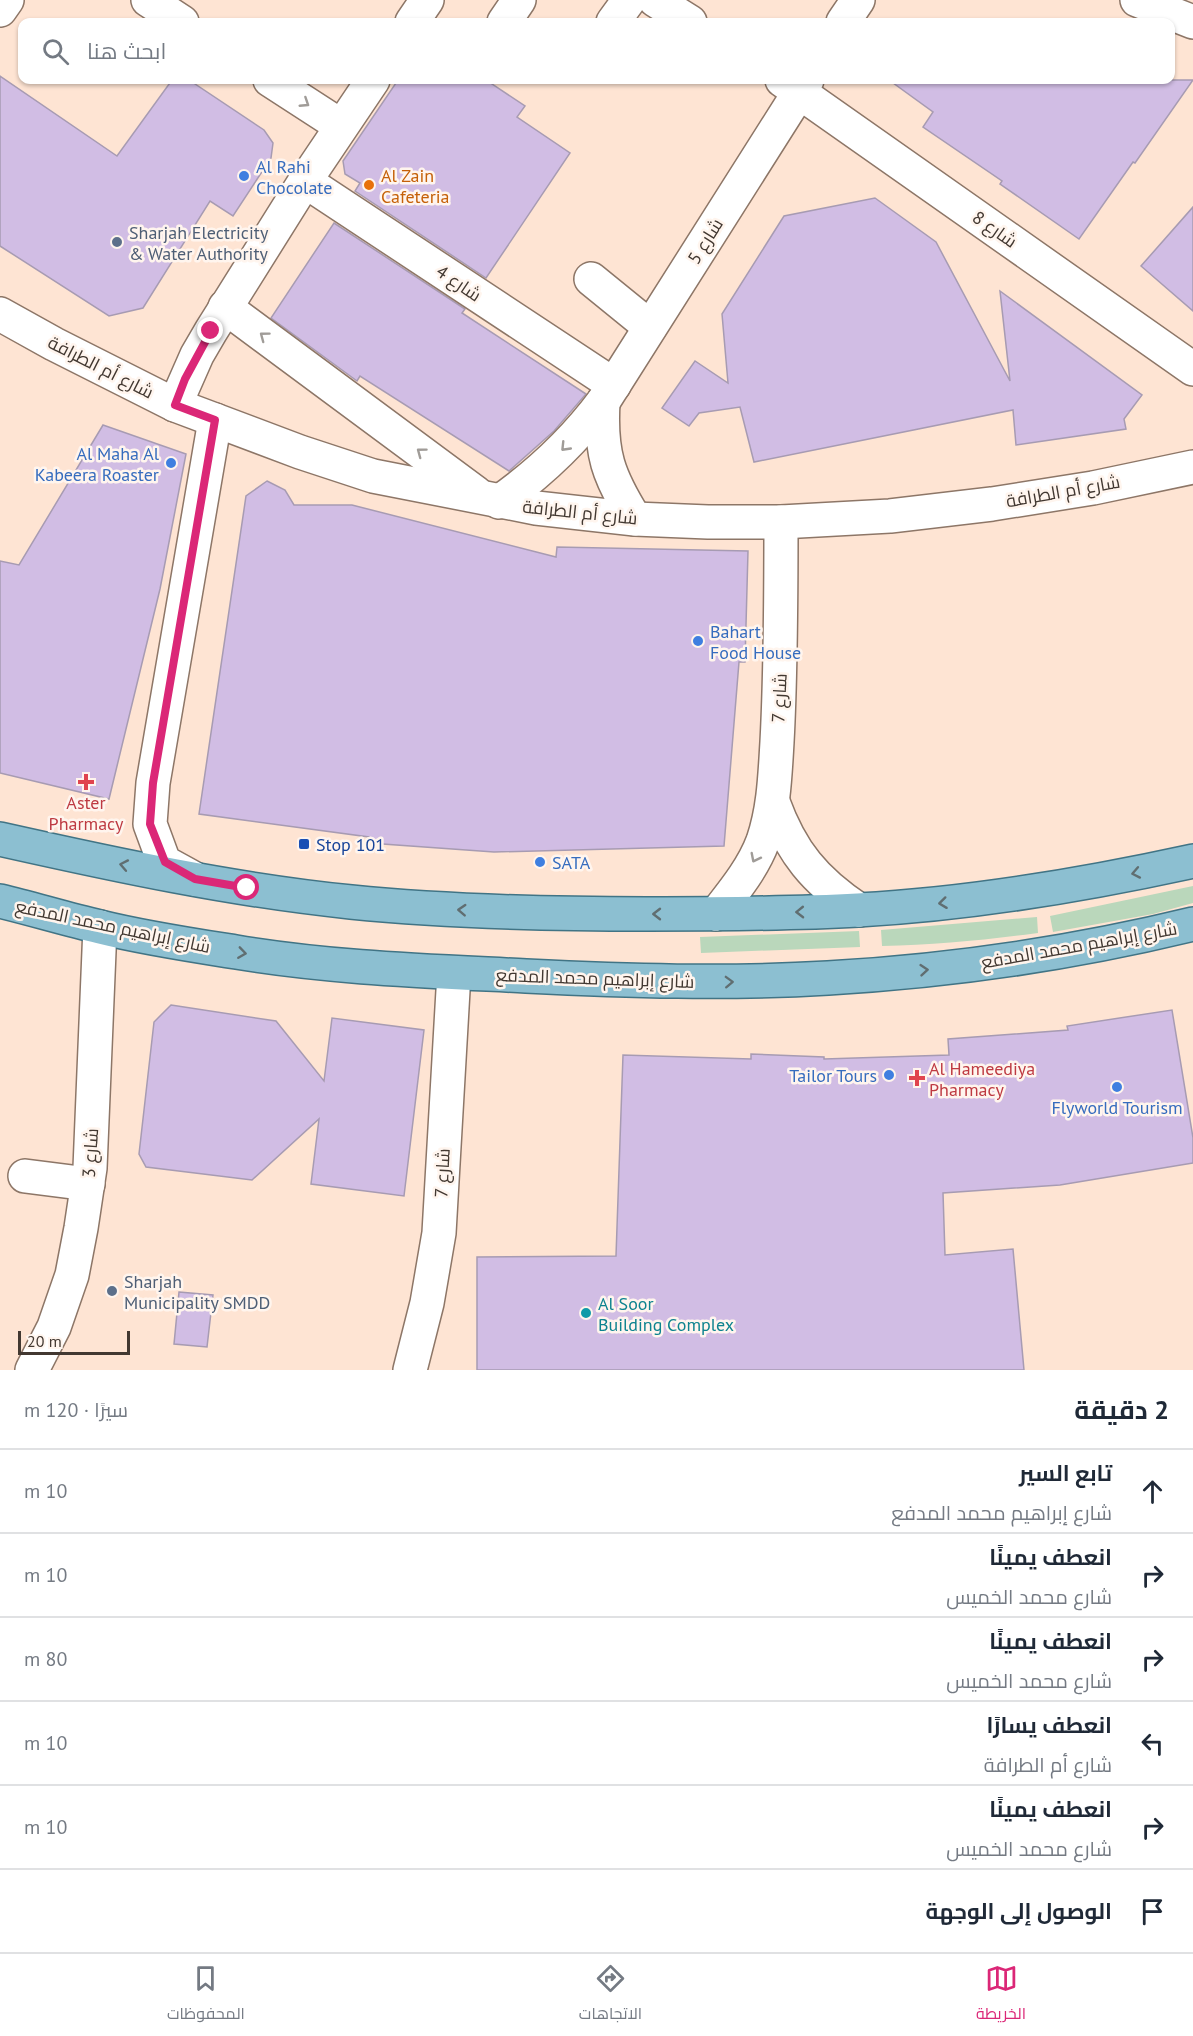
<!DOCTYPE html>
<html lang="ar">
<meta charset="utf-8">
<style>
:root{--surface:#fff;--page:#f6f6f7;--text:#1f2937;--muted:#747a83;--line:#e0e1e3;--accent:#db2777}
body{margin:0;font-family:"PT Sans",Cairo,sans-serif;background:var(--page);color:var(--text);direction:rtl}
.scale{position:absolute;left:18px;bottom:15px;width:112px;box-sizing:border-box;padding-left:6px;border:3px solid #423831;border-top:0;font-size:16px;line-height:21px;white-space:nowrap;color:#423831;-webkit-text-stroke:4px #fff5ee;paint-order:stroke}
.stop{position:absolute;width:18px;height:18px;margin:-14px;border:4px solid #db2777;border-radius:50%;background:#fff}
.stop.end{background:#db2777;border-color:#fff;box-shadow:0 2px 6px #0008}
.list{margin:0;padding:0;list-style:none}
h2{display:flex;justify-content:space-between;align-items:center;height:78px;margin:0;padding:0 24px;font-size:26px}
h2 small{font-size:20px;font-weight:400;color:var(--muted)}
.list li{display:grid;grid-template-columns:39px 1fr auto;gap:18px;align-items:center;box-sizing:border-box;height:84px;padding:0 24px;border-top:2px solid var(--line)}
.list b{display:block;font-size:22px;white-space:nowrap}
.list p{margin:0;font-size:20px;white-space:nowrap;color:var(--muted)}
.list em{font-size:20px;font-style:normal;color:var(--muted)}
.icon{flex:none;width:33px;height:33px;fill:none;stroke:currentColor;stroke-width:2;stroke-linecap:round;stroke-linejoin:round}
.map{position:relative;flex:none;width:1193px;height:1370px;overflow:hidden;direction:ltr}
.search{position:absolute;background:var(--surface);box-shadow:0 2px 4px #0004;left:18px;right:18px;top:18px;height:66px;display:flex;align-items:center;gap:15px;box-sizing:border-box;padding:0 21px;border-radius:12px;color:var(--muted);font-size:22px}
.sheet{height:582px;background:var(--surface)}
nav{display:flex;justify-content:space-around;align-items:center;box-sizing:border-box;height:84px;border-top:2px solid var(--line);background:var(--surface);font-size:16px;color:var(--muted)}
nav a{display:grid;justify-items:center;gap:3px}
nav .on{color:var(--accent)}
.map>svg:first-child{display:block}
.green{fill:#bad7bb}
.building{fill:#d1bde4;stroke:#a79bb2;stroke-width:1.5}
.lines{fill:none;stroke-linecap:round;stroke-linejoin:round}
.minor-casing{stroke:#8d7667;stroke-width:36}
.major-casing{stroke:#417485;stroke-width:36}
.minor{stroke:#fff;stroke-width:33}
.major{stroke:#8cbfd1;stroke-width:33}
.oneway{stroke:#a09c98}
.oneway2{stroke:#606e71}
.route{stroke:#db2777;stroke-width:8}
.shop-dot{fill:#3f7fe0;stroke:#fff5ee;stroke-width:2}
.food-dot{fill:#e8710a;stroke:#fff5ee;stroke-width:2}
.service-dot{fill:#5c6f8a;stroke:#fff5ee;stroke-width:2}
.health-dot{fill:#e0444e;stroke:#fff5ee;stroke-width:2}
.transit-dot{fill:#1a4fb4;stroke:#fff5ee;stroke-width:2}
.culture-dot{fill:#0f9aa8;stroke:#fff5ee;stroke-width:2}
.labels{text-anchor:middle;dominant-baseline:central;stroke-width:5;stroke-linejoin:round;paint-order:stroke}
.shop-label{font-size:18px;fill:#366cbe;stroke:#fff5ee;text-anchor:start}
.food-label{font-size:18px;fill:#c56008;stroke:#fff5ee;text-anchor:start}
.street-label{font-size:18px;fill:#423831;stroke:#fff5ee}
.service-label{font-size:18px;fill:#4e5e75;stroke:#fff5ee;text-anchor:start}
.health-label{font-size:18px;fill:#be3a42;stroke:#fff5ee}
.transit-label{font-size:18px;fill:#164399;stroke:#fff5ee;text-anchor:start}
.culture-label{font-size:18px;fill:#0d838f;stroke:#fff5ee;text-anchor:start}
</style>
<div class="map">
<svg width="1193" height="1370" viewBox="0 0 1193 1370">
<rect width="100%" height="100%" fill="#fee4d3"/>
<!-- green -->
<g class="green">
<polygon points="1193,886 1193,903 1153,914 1053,932 1050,916"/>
<path d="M 1037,917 L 1038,933 C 986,940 935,945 882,946 L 881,930 Z"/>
<polygon points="859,931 860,947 701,953 700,937"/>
</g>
<!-- building -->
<g class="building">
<polygon points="0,76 117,156 172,80 189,80 264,130 273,143 271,158 233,216 210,201 143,308 109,316 0,246"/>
<polygon points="398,80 486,80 525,106 517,117 570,153 486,278 355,191 360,183 345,174 343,161"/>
<polygon points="889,80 1193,80 1135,163 1133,162 1079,239 1000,184 1002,181 923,127 933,112"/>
<polygon points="875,198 936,242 1010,381 1000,291 1142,395 1124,419 1126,429 1016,445 1013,410 754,462 740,407 699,413 689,426 662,408 695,361 728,383 722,314 784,216"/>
<polygon points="1193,207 1193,311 1141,266"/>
<polygon points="334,223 465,309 462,313 586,394 554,431 509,471 360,376 357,381 271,318"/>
<polygon points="103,425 186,454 160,589 109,799 0,773 0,561 19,565"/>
<polygon points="267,481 285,490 294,505 352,505 556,557 557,547 748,551 745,662 739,662 724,846 494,852 369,843 369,837 199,814 246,496"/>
<polygon points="171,1005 276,1021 324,1081 332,1018 424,1030 404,1196 311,1184 319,1119 252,1180 146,1167 139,1154 154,1022"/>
<polygon points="1172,1010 1193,1138 1193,1163 1060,1185 943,1193 945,1255 1013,1249 1024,1370 477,1370 477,1257 616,1256 623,1055 751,1059 751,1054 824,1057 824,1059 949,1055 948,1039 1068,1030 1067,1026"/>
<polygon points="179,1292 213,1295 207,1347 174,1344"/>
</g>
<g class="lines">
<defs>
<g id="minor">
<polyline points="148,0 182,22"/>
<polyline points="655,0 690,22"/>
<polyline points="1137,0 1193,22"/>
<polyline points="0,10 7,0"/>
<polyline points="412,22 427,0"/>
<polyline points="504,22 519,0"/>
<polyline points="613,22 629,0"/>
<polyline points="843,22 858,0"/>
<polyline points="270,80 341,126"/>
<polyline points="782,80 1193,369"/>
<polyline points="305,181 614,385"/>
<polyline points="591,279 650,327"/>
<polyline points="225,307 476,493"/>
<polyline points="0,314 54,344 175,405 300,452 373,476 536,508 635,519 708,522 781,522 890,516 992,504 1093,488 1193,467"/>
<path d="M 603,402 C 600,453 608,476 635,519"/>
<polyline points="175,405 197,355 211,331 305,181 373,80"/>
<path d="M 499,502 C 540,473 573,442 603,402 L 807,80"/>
<path d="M 773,802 C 791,852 815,881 859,910"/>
<polyline points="195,879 164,862 150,824 153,783 215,420"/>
<path d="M 716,914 C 734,891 753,868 763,841 C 774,809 775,775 777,742 C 781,668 781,595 781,522"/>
<polyline points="25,1176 88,1184"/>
<polyline points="32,1370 54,1327 72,1275 81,1228 90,1168 100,927"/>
<polyline points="410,1370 427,1303 439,1233 454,973"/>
</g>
<g id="major">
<path d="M 0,839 C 116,865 233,890 351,902 C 450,912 548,914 647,914 C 717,914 788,914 858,910 C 971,904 1083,885 1193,861"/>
<path d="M 0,901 C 33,909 66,919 100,927 C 144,938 191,945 236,952 C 332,968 429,971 526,976 C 627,981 727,984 828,978 C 950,971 1074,953 1193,924"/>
</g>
</defs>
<!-- minor casing -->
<use href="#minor" class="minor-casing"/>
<!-- major casing -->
<use href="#major" class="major-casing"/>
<!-- minor -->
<use href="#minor" class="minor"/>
<!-- major -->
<use href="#major" class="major"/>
</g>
<!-- one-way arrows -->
<defs><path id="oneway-chevron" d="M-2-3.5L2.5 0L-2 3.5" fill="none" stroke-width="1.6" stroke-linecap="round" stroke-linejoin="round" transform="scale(1.5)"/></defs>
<g class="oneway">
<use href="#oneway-chevron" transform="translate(305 103) rotate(33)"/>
<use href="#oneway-chevron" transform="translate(264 336) rotate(-143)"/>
<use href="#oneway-chevron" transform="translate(565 447) rotate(134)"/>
<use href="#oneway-chevron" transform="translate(421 452) rotate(-143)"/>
<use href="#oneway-chevron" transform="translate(755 858) rotate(117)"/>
</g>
<g class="oneway2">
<use href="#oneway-chevron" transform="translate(124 865) rotate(-169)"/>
<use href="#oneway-chevron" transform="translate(1136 873) rotate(169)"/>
<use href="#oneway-chevron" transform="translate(943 903) rotate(173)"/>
<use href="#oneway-chevron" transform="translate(462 910) rotate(-177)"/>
<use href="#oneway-chevron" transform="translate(800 912) rotate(179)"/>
<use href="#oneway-chevron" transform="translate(657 914) rotate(180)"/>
<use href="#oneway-chevron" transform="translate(242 953) rotate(8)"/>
<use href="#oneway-chevron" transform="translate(924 970) rotate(-5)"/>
<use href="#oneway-chevron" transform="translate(729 982) rotate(-2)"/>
</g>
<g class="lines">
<!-- route -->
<polyline class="route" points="211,331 185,379 175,405 215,420 153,783 150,824 165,862 195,879 247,888"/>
</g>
<!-- markers -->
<g class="shop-dot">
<circle cx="244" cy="176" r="6"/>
<circle cx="171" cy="463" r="6"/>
<circle cx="698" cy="641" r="6"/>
<circle cx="540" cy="862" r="6"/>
<circle cx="889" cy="1075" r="6"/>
<circle cx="1117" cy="1087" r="6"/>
</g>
<circle class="food-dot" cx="369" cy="185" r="6"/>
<g class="service-dot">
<circle cx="117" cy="242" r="6"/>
<circle cx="112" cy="1291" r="6"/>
</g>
<g class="health-dot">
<path d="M83 773h6v6h6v6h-6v6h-6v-6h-6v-6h6z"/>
<path d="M914 1069h6v6h6v6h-6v6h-6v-6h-6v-6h6z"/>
</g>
<rect class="transit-dot" x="298" y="838" width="12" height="12" rx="3"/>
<circle class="culture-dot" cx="586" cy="1313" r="6"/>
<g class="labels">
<!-- shop labels -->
<g class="shop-label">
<text x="256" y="166">Al Rahi<tspan x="256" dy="21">Chocolate</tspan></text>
<text x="159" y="453" text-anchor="end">Al Maha Al<tspan x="159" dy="21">Kabeera Roaster</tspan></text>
<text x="710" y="631">Bahart<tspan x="710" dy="21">Food House</tspan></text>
<text x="552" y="862">SATA</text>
<text x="877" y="1075" text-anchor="end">Tailor Tours</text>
<text x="1117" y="1107" text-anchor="middle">Flyworld Tourism</text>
</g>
<!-- food labels -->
<g class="food-label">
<text x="381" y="175">Al Zain<tspan x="381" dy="21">Cafeteria</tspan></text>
</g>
<!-- street labels -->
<g class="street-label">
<text transform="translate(995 229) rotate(35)">شارع 8</text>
<text transform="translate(705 241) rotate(-58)">شارع 5</text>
<text transform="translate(459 283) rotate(34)">شارع 4</text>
<text transform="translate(101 367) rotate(27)">شارع أم الطرافة</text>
<text transform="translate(1063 491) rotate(-10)">شارع أم الطرافة</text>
<text transform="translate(580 512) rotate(6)">شارع أم الطرافة</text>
<text transform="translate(779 698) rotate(-87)">شارع 7</text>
<text transform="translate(113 926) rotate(12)">شارع إبراهيم محمد المدفع</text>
<text transform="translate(1079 945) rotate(-10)">شارع إبراهيم محمد المدفع</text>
<text transform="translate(595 978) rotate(2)">شارع إبراهيم محمد المدفع</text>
<text transform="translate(90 1153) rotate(-86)">شارع 3</text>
<text transform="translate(442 1173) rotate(-87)">شارع 7</text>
</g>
<!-- service labels -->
<g class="service-label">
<text x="129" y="232">Sharjah Electricity<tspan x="129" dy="21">&amp; Water Authority</tspan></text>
<text x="124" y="1281">Sharjah<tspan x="124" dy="21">Municipality SMDD</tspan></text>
</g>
<!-- health labels -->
<g class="health-label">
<text x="86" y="802">Aster<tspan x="86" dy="21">Pharmacy</tspan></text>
<text x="929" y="1068" text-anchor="start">Al Hameediya<tspan x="929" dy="21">Pharmacy</tspan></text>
</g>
<!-- transit labels -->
<g class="transit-label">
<text x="316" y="844">Stop 101</text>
</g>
<!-- culture labels -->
<g class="culture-label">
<text x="598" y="1303">Al Soor<tspan x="598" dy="21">Building Complex</tspan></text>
</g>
</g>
</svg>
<div class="scale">20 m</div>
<div class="stop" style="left:247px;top:888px"></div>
<div class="stop end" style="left:211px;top:331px"></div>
<div class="search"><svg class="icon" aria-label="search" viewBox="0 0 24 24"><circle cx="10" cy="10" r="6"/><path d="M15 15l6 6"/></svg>ابحث هنا</div>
</div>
<section class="sheet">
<h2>2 دقيقة<small>سيرًا · 120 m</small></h2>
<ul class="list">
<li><svg class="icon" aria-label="ahead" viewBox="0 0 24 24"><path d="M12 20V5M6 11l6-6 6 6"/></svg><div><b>تابع السير</b><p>شارع إبراهيم محمد المدفع</p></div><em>10 m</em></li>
<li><svg class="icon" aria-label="right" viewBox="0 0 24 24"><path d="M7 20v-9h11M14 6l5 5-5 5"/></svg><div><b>انعطف يمينًا</b><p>شارع محمد الخميس</p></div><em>10 m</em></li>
<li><svg class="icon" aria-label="right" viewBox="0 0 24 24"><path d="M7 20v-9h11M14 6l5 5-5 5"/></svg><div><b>انعطف يمينًا</b><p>شارع محمد الخميس</p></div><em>80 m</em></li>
<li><svg class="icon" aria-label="left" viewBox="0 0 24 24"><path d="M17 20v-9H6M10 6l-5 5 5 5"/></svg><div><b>انعطف يسارًا</b><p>شارع أم الطرافة</p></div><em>10 m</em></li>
<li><svg class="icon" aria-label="right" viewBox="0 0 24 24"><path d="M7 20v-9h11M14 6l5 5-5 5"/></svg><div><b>انعطف يمينًا</b><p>شارع محمد الخميس</p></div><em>10 m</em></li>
<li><svg class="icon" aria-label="arrive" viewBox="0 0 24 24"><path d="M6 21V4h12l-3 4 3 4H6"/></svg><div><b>الوصول إلى الوجهة</b></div></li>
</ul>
</section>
<nav>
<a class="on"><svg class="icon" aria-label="map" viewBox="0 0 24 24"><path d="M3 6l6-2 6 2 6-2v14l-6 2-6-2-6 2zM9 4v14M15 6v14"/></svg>الخريطة</a>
<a><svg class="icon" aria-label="directions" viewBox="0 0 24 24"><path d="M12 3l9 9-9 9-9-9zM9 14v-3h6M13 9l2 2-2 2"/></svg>الاتجاهات</a>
<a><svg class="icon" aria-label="saved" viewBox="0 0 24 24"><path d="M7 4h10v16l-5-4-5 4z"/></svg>المحفوظات</a>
</nav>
